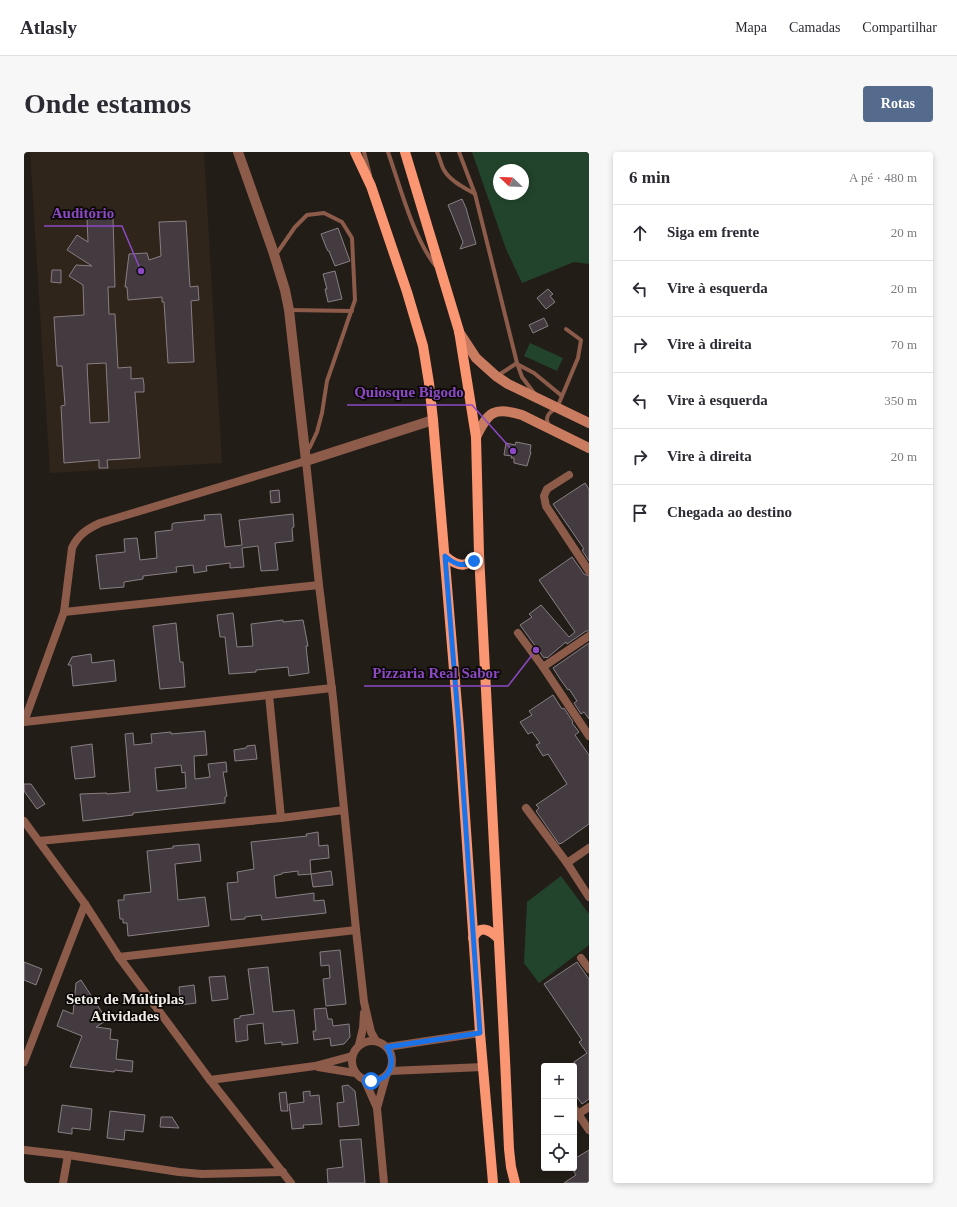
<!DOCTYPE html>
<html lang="pt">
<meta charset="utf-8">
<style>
:root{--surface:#fff;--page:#f7f7f7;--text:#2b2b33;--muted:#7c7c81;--line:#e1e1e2;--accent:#556b8d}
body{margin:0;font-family:Georgia,serif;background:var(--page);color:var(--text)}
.controls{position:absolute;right:12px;bottom:12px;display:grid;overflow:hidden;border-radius:4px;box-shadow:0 2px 6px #0003}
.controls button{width:36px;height:36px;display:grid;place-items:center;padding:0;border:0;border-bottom:1px solid var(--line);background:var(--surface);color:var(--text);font:20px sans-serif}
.compass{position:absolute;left:469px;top:12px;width:36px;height:36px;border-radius:50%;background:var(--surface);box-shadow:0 2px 6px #0003;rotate:293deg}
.stop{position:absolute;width:12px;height:12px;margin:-9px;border:3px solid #1a73e8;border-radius:50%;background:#fff}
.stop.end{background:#1a73e8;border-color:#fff;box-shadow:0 1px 4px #0008}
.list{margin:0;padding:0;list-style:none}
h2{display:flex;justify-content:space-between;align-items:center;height:52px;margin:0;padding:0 16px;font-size:17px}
h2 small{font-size:13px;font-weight:400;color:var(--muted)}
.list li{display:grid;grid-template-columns:26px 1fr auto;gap:12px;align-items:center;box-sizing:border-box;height:56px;padding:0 16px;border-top:1px solid var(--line)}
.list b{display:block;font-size:15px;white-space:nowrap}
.list em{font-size:13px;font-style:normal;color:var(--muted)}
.icon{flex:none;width:22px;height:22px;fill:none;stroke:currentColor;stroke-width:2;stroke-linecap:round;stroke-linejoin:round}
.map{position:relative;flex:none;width:565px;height:1031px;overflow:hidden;border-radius:4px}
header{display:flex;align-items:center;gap:24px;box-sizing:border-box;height:56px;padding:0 20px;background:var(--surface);border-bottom:1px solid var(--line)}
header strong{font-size:19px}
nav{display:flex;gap:22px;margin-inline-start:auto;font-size:14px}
.intro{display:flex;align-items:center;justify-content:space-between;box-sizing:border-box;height:96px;padding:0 24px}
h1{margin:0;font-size:28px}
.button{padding:10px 18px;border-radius:4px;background:var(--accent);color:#fff;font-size:14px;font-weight:700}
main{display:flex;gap:24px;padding:0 24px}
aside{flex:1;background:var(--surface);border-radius:4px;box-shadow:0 2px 6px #0003}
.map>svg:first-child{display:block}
.built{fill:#2f251b}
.green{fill:#22442c;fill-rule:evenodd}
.building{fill:#433b3f;stroke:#897f84;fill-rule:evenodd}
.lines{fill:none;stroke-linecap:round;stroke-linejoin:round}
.service{stroke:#8c5b4a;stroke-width:4}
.minor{stroke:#8c5b4a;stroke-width:8}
.tertiary{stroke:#8c5b4a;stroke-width:10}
.secondary{stroke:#ca7c61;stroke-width:10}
.primary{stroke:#fb9672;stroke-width:10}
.route{stroke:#1a73e8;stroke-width:5}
.labels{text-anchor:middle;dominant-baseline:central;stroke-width:3.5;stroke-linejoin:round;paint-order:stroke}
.neighbourhood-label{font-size:15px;font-weight:bold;fill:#efebe7;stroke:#0b0806}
.leader{fill:none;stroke:#8c49c5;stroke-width:1.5}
.callout-dot{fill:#8c49c5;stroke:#0b0806;stroke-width:1.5}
.callout-label{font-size:15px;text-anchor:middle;font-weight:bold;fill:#8c49c5;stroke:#0b0806;stroke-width:3.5;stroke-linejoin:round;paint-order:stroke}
</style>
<header>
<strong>Atlasly</strong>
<nav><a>Mapa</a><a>Camadas</a><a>Compartilhar</a></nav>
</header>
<div class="intro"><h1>Onde estamos</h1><a class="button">Rotas</a></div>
<main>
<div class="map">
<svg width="565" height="1031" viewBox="0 0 565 1031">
<rect width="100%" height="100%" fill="#231d18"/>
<!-- built -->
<polygon class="built" points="6,0 180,0 198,311 26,321"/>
<!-- green -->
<g class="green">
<path d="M 448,0 L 565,0 L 565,112 L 550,110 L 498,131 L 482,97 ZM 475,18 L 499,18 L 499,42 L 475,42 Z"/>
<polygon points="506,191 539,206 533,219 500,204"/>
<polygon points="537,724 565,762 565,793 515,831 500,811 503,750"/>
</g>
<!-- building -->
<g class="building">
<polygon points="438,47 442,56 452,92 436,97 439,90 424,53"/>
<path d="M 63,66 L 89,66 L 91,135 L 84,135 L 85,162 L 91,162 L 94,216 L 107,215 L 107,227 L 119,226 L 120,233 L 120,240 L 111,240 L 116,306 L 83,308 L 84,316 L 75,316 L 75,308 L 40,311 L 37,254 L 41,253 L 38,214 L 33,214 L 30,165 L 60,163 L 59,133 L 45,124 L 52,113 L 68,114 L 43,98 L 53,83 L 64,90 ZM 82,211 L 85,270 L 66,271 L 63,212 Z"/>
<polygon points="162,69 166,135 174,134 175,148 167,149 170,210 144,211 140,150 138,150 138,145 104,148 103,135 101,135 105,102 123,101 125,108 137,104 135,70"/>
<polygon points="314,76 326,109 311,114 305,99 304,99 302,95 297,82"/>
<polygon points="28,118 37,118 37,131 27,130"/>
<polygon points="311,119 318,147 304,150 301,137 303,137 299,122"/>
<polygon points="524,137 529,142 526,144 531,150 522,157 513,146"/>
<polygon points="520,166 524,174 509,181 505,173"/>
<polygon points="492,290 507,293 506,300 507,300 503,314 490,311 490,306 487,306 488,304 480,303 482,291 491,293"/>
<polygon points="561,331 565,337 565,409 558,398 560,397 529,352"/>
<polygon points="255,338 256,350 247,351 246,339"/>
<polygon points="197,362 201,395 218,393 215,368 269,362 270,375 268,376 269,389 251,391 254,418 237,419 234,394 218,396 220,415 206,416 206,411 182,414 183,419 170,421 169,413 152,415 153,420 119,424 119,427 100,430 100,435 76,437 72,403 101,400 100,387 113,386 116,408 133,406 131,380 148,378 148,372 150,371 181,368 180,363"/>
<polygon points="548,405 560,422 565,424 565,479 562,479 543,492 542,490 523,506 522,505 520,506 496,473 508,465 505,462 517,453 545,485 551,480 515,428"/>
<polygon points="209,461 213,495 229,494 227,472 259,468 259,470 279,468 284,494 282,494 285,521 265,524 264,515 232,518 232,520 205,522 201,485 196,485 193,463"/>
<polygon points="152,471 156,510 159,510 161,535 136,537 129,474"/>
<polygon points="565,491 565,567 560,560 557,562 550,551 553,549 545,537 544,538 536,527 529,516"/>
<polygon points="67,502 68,511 90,508 92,529 49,534 47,513 44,513 48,505"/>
<polygon points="529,543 538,557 540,556 549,570 548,571 555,580 551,583 565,603 565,672 538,691 535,692 512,659 515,656 512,653 543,632 524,602 519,604 512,593 516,591 508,580 504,582 496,570 508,563 505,559"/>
<path d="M 181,579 L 183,603 L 170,604 L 171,627 L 186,625 L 184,612 L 202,610 L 203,620 L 199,620 L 203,644 L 201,645 L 201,651 L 109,661 L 109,663 L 59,669 L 56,642 L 83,641 L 83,642 L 106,640 L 101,582 L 109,581 L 110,593 L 128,591 L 127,582 L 147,580 L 147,582 ZM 157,613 L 158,621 L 161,620 L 162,636 L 133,639 L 131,616 Z"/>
<polygon points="68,592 71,625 51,627 47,595"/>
<polygon points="231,593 233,607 211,609 210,598 222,596 223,594"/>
<polygon points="0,632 7,632 21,652 13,657 0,639"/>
<polygon points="294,680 295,694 304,693 305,706 286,708 287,722 274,723 274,719 258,721 258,722 250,724 252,746 290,741 290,749 300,748 302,761 238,768 237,763 221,765 221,767 207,768 203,731 214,730 213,720 230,717 227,690 283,684 282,682"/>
<polygon points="175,692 177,709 151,712 154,748 181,745 185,774 104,784 103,771 99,771 99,767 96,767 94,748 100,748 100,743 127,740 123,699 149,696 149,694"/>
<polygon points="307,719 309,733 289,735 287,722"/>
<polygon points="316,798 322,852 302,854 299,827 306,826 305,813 297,814 296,800"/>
<polygon points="0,810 18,817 12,833 0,828"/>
<polygon points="553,810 565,827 565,947 558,952 550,941 550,910 563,901 555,890 558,888 520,832"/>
<polygon points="244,815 249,860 270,858 274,891 258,893 258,890 241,892 239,871 223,873 224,888 212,890 210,867 216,866 216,864 230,862 224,817"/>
<polygon points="201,824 204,847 188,849 185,825"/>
<polygon points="57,828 83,868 72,875 87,877 86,887 94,888 92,907 109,909 108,920 91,918 90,920 46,915 58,884 33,874 39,858 49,862 52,831"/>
<polygon points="170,833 172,851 157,853 155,835"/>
<polygon points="302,856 304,867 308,867 309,874 325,872 326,885 320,892 307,894 306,886 290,888 289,879 292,879 290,857"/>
<polygon points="324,933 331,939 335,973 315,975 313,951 320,950 318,934"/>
<polygon points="286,939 286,944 295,943 298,972 279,973 280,976 268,977 265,952 280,950 279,940"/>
<polygon points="262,940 264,959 257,959 255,941"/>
<polygon points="38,953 68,957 66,978 48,976 48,982 34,980"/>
<polygon points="86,959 121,963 119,980 101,978 100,988 83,986"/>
<polygon points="137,965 148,965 155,976 136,975"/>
<polygon points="337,987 341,1031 304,1031 303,1017 319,1015 316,988"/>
<polygon points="565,998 565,1031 540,1031 552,1023 550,1020 550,1007"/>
</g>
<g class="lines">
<!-- service -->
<g class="service">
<polyline points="340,0 346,23"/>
<path d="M 364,0 C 376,34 389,85 411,113"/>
<path d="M 413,0 C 416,6 417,13 420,18 C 426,29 441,36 451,42"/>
<polyline points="435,0 451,42 493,211 498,225 510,241"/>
<polyline points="251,104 271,75 283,63 300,61 318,70 328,86 331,148 303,229 298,261 293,280 286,295 283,299"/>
<polyline points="265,158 328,159"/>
<polyline points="493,212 510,221 538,244"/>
<polyline points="473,224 493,211"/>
<path d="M 525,274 C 520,265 525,260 533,256 L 554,206 L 557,188 L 542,177"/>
</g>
<!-- minor -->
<g class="minor">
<polyline points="545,323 523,337 520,344 522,354 565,419"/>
<polyline points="40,460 295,433"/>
<polyline points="494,481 519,515 565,584"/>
<polyline points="519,515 565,484"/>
<polyline points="245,543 308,536"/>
<path d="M 0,570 L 40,460 L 48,396 C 54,383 63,377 76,371 L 282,309 L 295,433 L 309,546 L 332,778 L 340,850 L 347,880 L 352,889"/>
<polyline points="0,570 245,543 257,666"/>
<polyline points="502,656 543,711 565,696"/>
<polyline points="0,669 61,752 95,805 186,928 267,1031"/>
<polyline points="15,689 257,666 320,658"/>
<polyline points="543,711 565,745"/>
<polyline points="95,805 332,778"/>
<polyline points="557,806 565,817"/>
<circle cx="348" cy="909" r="20"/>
<polyline points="335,893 339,876 340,861"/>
<polyline points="363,895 456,881"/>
<polyline points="0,910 61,752"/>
<polyline points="294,915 331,921"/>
<polyline points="366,919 459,915"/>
<polyline points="186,928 291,914 328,904"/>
<polyline points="341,929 353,956 360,1031"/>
<polyline points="353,956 362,924"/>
<polyline points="550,956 565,978"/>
<polyline points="554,962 565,955"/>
<polyline points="0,998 44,1003 155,1020 178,1022 259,1020"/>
<polyline points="39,1031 44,1003"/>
</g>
<!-- tertiary -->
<polyline class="tertiary" points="214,0 249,99 261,138 265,158 282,309 409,268"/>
<!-- secondary -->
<g class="secondary">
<polyline points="435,180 452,206 472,224 484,232 565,271"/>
<path d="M 452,285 C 464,260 470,254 498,263 L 565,296"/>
</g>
<!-- primary -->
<g class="primary">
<polyline points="331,0 347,34 383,140 399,194 405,231 409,268 435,577 456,881 469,1031"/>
<polyline points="381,0 435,179 452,285 455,402 481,907 485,997 487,1015 491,1031"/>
<path d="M 421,404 C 435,416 443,416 455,402"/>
<path d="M 449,786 C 456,772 466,778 474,786"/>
</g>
</g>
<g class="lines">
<!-- route -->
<path class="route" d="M 347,929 C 367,928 372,911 363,895 L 456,881 L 435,577 L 421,404 C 430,412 438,416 450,409"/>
</g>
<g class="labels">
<!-- neighbourhood labels -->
<g class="neighbourhood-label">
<text x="101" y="847">Setor de Múltiplas<tspan x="101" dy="17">Atividades</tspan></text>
</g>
</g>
<!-- callouts -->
<path class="leader" d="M117 119L98 74H20M489 299L448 253H323M512 498L484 534H340"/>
<g class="callout-dot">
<circle cx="117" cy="119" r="4"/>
<circle cx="489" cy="299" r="4"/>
<circle cx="512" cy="498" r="4"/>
</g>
<g class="callout-label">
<text x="59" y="66">Auditório</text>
<text x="385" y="245">Quiosque Bigodo</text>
<text x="412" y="526">Pizzaria Real Sabor</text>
</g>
</svg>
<div class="controls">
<button>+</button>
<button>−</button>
<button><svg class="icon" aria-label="locate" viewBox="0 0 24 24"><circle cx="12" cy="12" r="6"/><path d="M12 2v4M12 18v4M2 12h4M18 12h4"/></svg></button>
</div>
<svg class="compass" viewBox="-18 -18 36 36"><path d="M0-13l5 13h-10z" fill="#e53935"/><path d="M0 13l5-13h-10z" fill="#7c7c81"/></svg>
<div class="stop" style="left:347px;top:929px"></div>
<div class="stop end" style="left:450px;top:409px"></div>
</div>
<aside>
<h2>6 min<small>A pé · 480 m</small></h2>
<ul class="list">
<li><svg class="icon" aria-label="ahead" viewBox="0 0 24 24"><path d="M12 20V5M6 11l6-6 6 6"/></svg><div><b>Siga em frente</b></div><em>20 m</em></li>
<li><svg class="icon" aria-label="left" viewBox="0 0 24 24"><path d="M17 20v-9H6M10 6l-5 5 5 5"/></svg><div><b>Vire à esquerda</b></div><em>20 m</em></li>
<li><svg class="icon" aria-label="right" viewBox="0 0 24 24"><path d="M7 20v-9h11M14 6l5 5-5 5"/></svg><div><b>Vire à direita</b></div><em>70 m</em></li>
<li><svg class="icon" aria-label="left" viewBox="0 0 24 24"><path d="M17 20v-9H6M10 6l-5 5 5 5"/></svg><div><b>Vire à esquerda</b></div><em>350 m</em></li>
<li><svg class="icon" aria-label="right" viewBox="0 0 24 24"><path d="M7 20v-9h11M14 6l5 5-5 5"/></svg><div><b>Vire à direita</b></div><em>20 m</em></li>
<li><svg class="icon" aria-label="arrive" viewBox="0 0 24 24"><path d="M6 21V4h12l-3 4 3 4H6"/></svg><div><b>Chegada ao destino</b></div></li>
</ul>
</aside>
</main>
